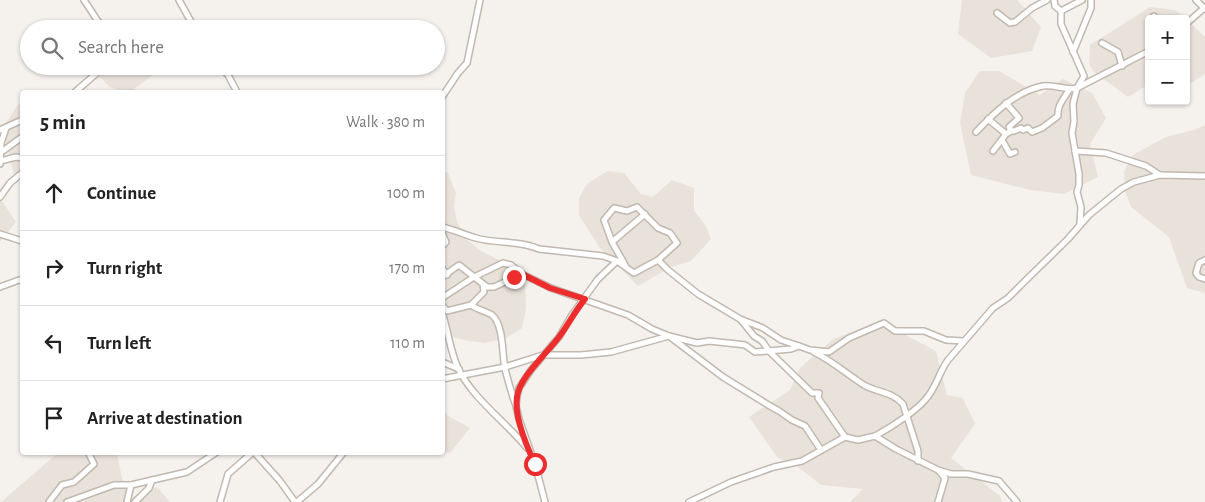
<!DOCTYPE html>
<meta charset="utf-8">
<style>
:root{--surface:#fff;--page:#f6f6f6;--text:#222;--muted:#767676;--line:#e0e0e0}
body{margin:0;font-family:"Alegreya Sans",sans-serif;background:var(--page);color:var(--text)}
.controls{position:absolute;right:15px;top:15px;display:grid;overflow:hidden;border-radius:5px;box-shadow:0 1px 4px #0004}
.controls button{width:45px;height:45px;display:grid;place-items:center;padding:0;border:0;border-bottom:1px solid var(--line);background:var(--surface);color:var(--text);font:25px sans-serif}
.stop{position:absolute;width:15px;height:15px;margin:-11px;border:4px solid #ed2c2d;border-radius:50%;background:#fff}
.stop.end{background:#ed2c2d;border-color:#fff;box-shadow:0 1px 5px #0008}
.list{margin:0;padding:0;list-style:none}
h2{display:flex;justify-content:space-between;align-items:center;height:65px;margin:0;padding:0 20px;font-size:21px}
h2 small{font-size:16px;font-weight:400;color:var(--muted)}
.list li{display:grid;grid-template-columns:32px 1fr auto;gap:15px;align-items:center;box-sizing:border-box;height:75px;padding:0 20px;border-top:1px solid var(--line)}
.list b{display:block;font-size:19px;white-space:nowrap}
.list em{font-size:16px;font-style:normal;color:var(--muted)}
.icon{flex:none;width:28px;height:28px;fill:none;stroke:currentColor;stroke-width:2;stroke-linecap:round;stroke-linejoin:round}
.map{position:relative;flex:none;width:1205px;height:502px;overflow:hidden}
.search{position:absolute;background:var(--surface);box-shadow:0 1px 4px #0004;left:20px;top:20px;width:425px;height:55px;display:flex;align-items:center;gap:12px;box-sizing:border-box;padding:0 18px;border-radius:28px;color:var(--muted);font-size:19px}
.panel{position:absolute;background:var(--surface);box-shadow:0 1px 4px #0004;left:20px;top:90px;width:425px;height:365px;border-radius:5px}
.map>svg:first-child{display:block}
.residential{fill:#e9e2db}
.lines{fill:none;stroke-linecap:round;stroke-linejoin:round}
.minor-casing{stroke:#c1b8af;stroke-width:8}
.minor{stroke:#fff;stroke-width:5}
.route{stroke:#ed2c2d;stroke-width:6}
</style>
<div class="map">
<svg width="1205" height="502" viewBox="0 0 1205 502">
<rect width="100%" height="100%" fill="#f5f1ed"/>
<!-- residential -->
<g class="residential">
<polygon points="962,0 1017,0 1041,27 1032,51 991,58 958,34"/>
<polygon points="1150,7 1175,10 1186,19 1149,19 1149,84 1128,97 1093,71 1089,63 1090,45"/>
<polygon points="1186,19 1205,37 1205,74 1191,83 1186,83"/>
<polygon points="89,66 165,66 130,92 123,92 110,87"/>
<polygon points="980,71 999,71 1040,95 1063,79 1092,93 1106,118 1090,144 1098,177 1064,194 1030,190 971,175 960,123 965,93"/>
<polygon points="22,102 22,171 14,176 3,128 17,106"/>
<polygon points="1205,125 1205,293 1187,288 1169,237 1131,207 1125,191 1124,171 1133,155 1166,137 1194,130"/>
<polygon points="442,170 448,173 456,193 454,207 457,222 467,240 481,251 501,261 517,266 525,284 526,308 522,328 506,338 485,343 469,341 443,335"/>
<polygon points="607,171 624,173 641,194 653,197 672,180 694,188 694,211 706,226 711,239 691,261 671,267 638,286 600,248 579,215 579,198 587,184"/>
<polygon points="0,198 16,222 0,242"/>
<polygon points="881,322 936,351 947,395 963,398 975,424 951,458 1000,496 1002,502 850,502 863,489 821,485 798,467 777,457 749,417 790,390 800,368 833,339"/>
<polygon points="442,408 448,416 470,428 450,453 443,452"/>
<polygon points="59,452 117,453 122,479 133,497 157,487 170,502 1,502"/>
</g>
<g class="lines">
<defs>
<g id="minor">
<polyline points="84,0 103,29"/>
<polyline points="179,0 195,29"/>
<polyline points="1054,0 1055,6 1061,11"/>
<polyline points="1196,0 1205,9"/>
<polyline points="1061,11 1061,24 1084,76 1077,88 1073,104 1074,121 1072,133 1079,174 1079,185 1077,192 1081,207 1080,224"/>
<polyline points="1061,11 1082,0"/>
<polyline points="997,13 1010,23 1015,22 1032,8 1047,0"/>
<polyline points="1154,16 1155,19"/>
<polyline points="1186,24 1204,8"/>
<polyline points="1102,43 1118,52 1122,66"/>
<polyline points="1073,52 1091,8 1091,0"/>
<polyline points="220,66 228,75 237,92"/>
<polyline points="75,92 105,66"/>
<polyline points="442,97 458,73 467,63 480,0"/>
<polyline points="1006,103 1019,118 1009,127 1011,131"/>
<polyline points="988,119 1006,134"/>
<polyline points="0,130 22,120"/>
<path d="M 976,132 C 994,113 1016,91 1043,86 C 1055,84 1065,91 1077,88 L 1149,51"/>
<polyline points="1002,140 1010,154 1015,152"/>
<path d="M 993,151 L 1006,134 L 1011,131 L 1014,131 L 1021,128 L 1023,130 L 1028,128 L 1032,132 L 1042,128 L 1058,116 C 1057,105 1064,99 1069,90"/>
<polyline points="1075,151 1106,153 1146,166 1160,175"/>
<polyline points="0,153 22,137"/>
<polyline points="0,161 16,157 22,158"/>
<polyline points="0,164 1,143 6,128"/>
<polyline points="0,197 10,183 22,173"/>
<path d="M 442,227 C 455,230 465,235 476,238 C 497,244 519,240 539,249 L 603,256 L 617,261"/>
<polyline points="442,233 446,242 442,246"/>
<polyline points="0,234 22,241"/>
<polyline points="612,242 645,214"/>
<polyline points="1205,260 1199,263 1196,273 1199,277 1205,279"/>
<polyline points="625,265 612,242 604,220 614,208 627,211 637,207 658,228 670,233 677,243 658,260"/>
<polyline points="442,268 447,275"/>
<polyline points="442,277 459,265 487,287 494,287 522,274"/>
<polyline points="0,287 22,279"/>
<polyline points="442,298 474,277 503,263 511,265 522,274 551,288 628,315 652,329 669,336 723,377 770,406 779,411 792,420 805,426 821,450"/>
<path d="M 442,305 L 447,311 L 471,305 C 478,310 488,312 492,315 C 504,325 502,355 505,369 C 508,380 511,392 515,403"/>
<polyline points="471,305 484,292 483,284"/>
<path d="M 442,312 C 448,330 450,351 458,368 C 472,398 506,422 527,448"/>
<polyline points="741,320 754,336 762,341 769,351 812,393 819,393 818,398 845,437"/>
<path d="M 814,352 C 832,361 847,374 864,385 C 878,393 891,391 903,404 L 918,451 L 918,461"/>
<polyline points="442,362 459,369"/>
<polyline points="442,379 505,367 543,355 581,355 611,352 669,336 697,343 709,341 737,344 745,345 755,352 791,349 799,346 810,350 829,352 849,338 884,323 895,331 924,331 946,340 963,341"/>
<path d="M 875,436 C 890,428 920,409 929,395 C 937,384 940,371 948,360 L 993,308 L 1008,298 L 1024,282 L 1067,240 L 1089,215 L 1121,189 L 1134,182 L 1160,175 L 1205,176"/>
<polyline points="254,452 280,481 295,502"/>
<polyline points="49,502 62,485 74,482 94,464 89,454 91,452"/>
<polyline points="67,502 114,485 131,485 187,472 217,452"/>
<polyline points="127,502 131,485"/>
<polyline points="135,502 149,488 152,480"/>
<polyline points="220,502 228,474 253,452"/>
<polyline points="297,502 318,484 344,452"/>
<polyline points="545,502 535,464 519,419 516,406 517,396 519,388 531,370 559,337 572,315 598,279 617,261 634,273 658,260 668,270 698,294 740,319 763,328 781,340 799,346"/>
<polyline points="689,502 731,482 774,467 802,461 845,437 858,440 875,436 896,449 938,470 951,474 968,474 999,481 1017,502"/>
<polyline points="938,502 945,478 939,471"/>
</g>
</defs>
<!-- minor casing -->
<use href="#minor" class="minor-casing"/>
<!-- minor -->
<use href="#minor" class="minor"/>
</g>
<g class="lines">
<!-- route -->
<path class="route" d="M 514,277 L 522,274 L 550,288 L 585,299 C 575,311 568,325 559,337 C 547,353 519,378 517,397 C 514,416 527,447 535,464"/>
</g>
</svg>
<div class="controls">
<button>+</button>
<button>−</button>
</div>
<div class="stop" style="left:535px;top:464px"></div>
<div class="stop end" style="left:514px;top:277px"></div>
<div class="search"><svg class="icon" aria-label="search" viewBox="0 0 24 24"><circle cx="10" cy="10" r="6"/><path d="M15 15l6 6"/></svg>Search here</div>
<section class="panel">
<h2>5 min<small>Walk · 380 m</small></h2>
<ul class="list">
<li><svg class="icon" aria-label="ahead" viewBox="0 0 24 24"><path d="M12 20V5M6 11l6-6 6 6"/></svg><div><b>Continue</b></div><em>100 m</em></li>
<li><svg class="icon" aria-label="right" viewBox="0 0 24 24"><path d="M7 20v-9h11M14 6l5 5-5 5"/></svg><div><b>Turn right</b></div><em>170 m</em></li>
<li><svg class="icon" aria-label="left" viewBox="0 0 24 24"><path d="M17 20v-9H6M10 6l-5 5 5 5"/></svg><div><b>Turn left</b></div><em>110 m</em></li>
<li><svg class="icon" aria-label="arrive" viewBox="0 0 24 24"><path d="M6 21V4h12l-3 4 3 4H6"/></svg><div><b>Arrive at destination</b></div></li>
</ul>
</section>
</div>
